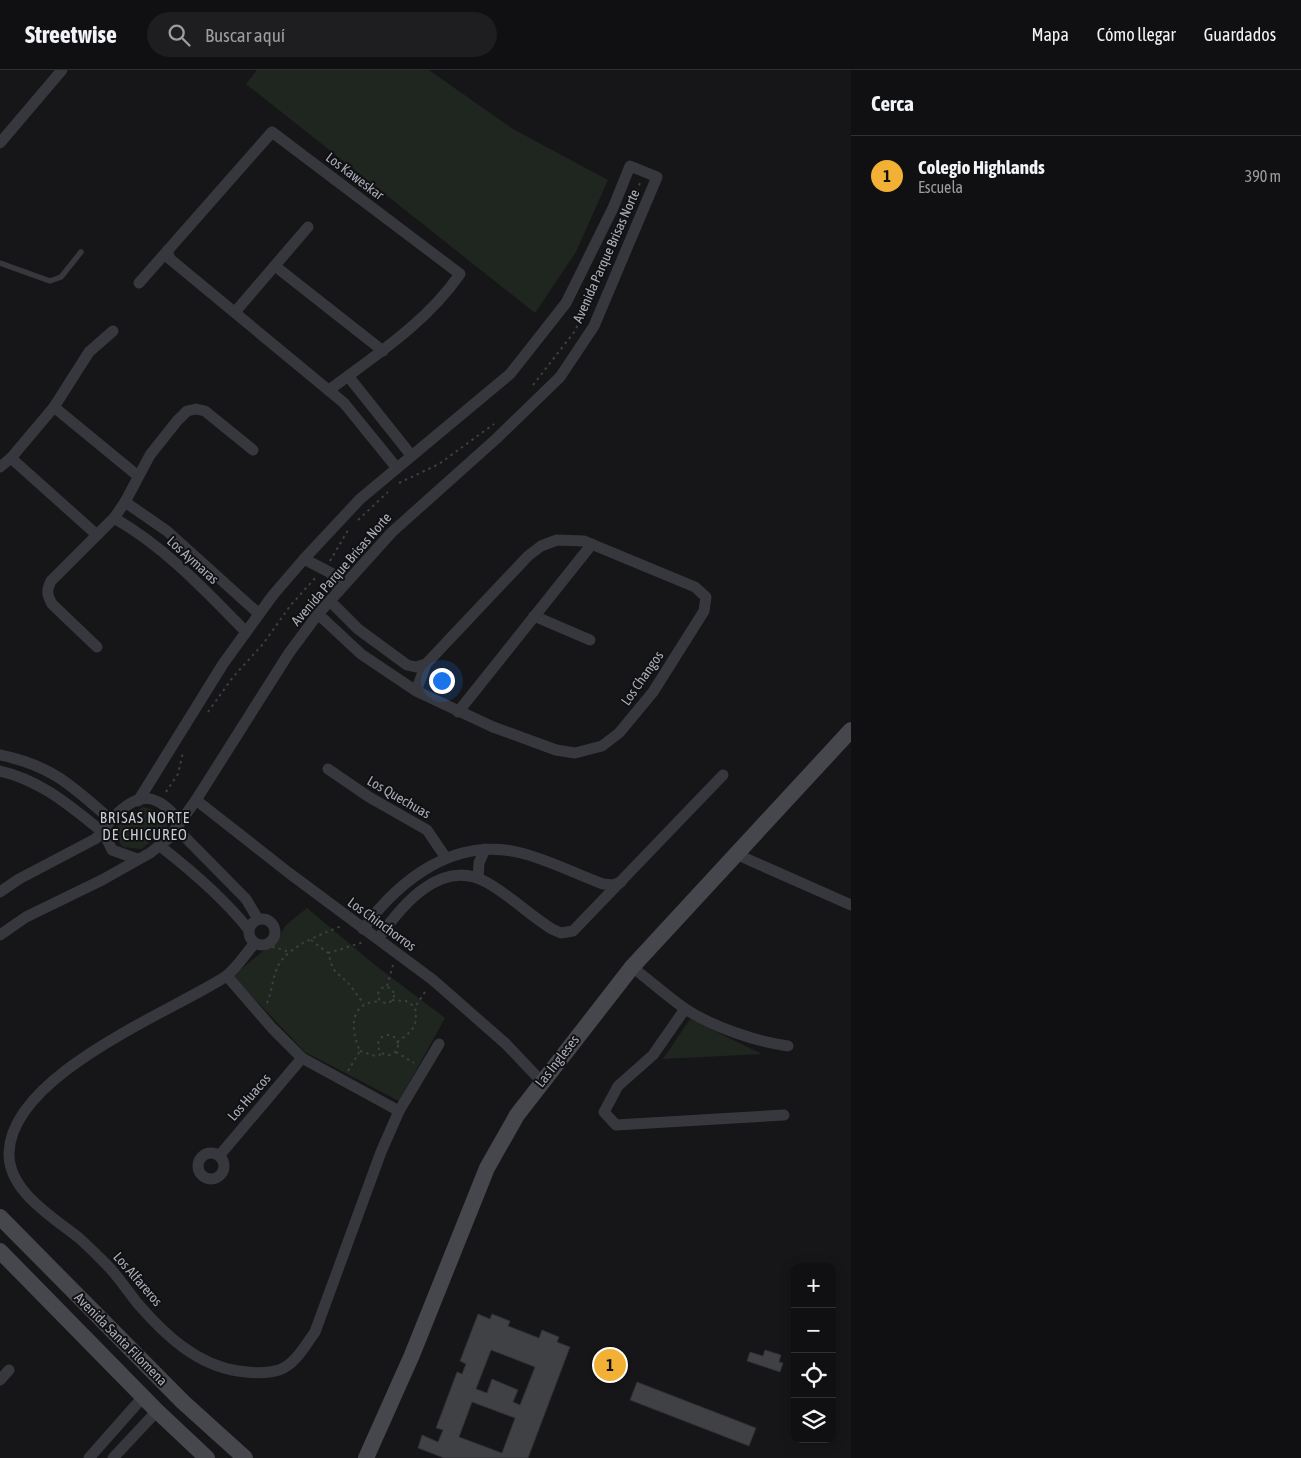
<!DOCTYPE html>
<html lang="es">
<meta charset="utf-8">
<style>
:root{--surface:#101012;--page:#1e1e20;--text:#f1f3f6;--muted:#9c9d9f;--line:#303032;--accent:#f2b134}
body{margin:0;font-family:"Asap Condensed",sans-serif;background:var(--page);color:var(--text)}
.controls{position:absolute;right:15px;bottom:15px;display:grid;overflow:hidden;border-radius:10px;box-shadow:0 2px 12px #0003}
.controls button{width:45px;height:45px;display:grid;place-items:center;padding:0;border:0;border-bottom:1px solid var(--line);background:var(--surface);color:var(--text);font:25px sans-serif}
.you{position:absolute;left:441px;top:610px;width:18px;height:18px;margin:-12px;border:4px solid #fff;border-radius:50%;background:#1a73e8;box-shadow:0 0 0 8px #1a73e833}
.badge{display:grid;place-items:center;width:32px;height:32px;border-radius:50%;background:var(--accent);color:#111;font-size:16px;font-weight:700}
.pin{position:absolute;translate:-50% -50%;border:2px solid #fff;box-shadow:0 1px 5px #0006}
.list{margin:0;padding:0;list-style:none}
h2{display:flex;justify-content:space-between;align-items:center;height:65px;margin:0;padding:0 20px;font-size:21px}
h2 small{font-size:16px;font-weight:400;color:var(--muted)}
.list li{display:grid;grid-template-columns:32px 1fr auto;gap:15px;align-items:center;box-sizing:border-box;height:80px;padding:0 20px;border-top:1px solid var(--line)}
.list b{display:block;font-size:19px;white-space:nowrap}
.list p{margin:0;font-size:16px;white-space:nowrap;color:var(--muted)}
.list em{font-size:16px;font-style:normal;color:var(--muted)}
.icon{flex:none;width:28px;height:28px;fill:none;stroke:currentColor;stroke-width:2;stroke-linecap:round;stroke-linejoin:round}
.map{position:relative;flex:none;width:851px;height:1388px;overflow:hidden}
header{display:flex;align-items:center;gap:30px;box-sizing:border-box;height:70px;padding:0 25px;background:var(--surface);border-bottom:1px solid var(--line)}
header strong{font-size:24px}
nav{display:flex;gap:28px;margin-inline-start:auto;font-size:18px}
.search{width:350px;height:45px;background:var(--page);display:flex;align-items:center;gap:12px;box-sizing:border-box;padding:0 18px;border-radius:28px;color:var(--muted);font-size:19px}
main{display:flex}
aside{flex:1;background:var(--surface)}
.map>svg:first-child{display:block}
.green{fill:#1e261f}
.building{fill:#404145;stroke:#303034;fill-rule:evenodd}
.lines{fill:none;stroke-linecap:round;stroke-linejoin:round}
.path{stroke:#3d3f44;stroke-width:2;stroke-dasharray:2.5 4;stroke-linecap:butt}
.lane{stroke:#37383d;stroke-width:5.5}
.street{stroke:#37383d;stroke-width:11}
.secondary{stroke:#45474d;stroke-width:16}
.labels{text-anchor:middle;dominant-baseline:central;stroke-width:4;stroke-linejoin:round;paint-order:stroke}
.street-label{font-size:14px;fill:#a8adb8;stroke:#111113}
.neighbourhood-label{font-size:15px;letter-spacing:1px;fill:#c9ccd4;stroke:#111113}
</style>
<header>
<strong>Streetwise</strong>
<div class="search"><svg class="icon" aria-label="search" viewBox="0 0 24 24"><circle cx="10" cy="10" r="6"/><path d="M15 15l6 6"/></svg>Buscar aquí</div>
<nav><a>Mapa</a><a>Cómo llegar</a><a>Guardados</a></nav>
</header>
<main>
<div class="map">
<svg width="851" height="1388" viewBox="0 0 851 1388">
<rect width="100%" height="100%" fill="#161618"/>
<!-- green -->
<g class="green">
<polygon points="257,0 429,0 513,59 608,110 576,182 535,243 246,14"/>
<polygon points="143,737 161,742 168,750 167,759 141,779 123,777 116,768 118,754"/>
<polygon points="307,838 375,895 445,948 399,1031 305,982 233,906 269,876 280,865 286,855"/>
<polygon points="690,949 762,984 663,989"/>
</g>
<!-- building -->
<g class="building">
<path d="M 478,1244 L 490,1249 L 492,1244 L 510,1251 L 508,1256 L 539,1268 L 542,1260 L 559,1267 L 557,1272 L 570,1277 L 528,1388 L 444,1388 L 418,1378 L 422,1365 L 438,1372 L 443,1360 L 436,1358 L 457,1302 L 462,1304 L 466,1294 L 460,1291 ZM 491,1280 L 535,1297 L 520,1335 L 513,1332 L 518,1320 L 492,1309 L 487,1323 L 476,1319 ZM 472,1332 L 515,1348 L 502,1383 L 459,1367 Z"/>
<polygon points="765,1280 781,1285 779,1292 783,1293 780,1302 747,1291 750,1282 763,1286"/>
<polygon points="637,1312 756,1358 749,1376 630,1330"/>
</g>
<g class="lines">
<!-- path -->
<g class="path">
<polyline points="533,315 575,261 640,113"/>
<polyline points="399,413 439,394 494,354"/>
<polyline points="358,450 388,422"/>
<polyline points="330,491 348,460"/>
<polyline points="208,642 233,607 263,574 290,536 316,507"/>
<polyline points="166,722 178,704 183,682"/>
<polyline points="311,870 328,883 333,899 349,914 364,934"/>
<polyline points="266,875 290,882"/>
<polyline points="328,883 364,872"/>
<polyline points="387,916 393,895"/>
<circle cx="386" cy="925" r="8"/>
<polyline points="392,930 406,931 415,937"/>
<path d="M 267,933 C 272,921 273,906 278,896 C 289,875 321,865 341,856"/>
<circle cx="388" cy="975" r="10"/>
<path d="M 397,972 C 413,961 418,957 415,937 L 427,919"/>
<polyline points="360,981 375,986 383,984"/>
<polyline points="396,982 414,993"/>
<path d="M 348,1001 L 360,981 C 354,968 348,945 364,935 C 368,932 375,932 380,931"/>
</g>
<!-- lane -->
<polyline class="lane" points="0,193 50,211 61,207 81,182"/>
<!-- street -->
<g class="street">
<polyline points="0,73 62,0"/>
<polyline points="167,181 170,189 344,333 396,397"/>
<polyline points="275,196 383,281"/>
<path d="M 139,213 L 272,62 L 460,204 C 427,252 376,285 329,320"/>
<polyline points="235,242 308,157"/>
<polyline points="348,306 411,385"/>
<polyline points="54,337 138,406"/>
<polyline points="11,388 97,465"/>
<polyline points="0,397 11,388 54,337 89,282 113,261"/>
<polyline points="125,432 167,461 259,544"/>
<path d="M 114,448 C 165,477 205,520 246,562"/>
<polyline points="304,489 331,503 339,521"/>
<polyline points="330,531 358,559 407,595 416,597 426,594"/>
<polyline points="318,544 361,584 416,621 493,657 556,680 575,683 602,676 619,663 653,622 704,541 706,527 695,517 584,471 557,470 541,476 528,486 426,594 416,621"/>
<polyline points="534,546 590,570"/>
<path d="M 97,577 L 52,534 C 47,525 46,521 51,511 L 114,448 L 125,432 L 150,385 L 177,351 L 187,341 L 196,339 L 205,341 L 253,380"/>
<polyline points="458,642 592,474"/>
<path d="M 0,685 C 53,696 72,716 111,750"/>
<polyline points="328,699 369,727 427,760 446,788"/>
<path d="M 0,701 C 41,710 71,737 104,763"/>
<polyline points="196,730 289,803 433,910 506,974 541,1011"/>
<polyline points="176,758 246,829 258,849"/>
<polyline points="104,763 112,780 137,789"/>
<path d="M 160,776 C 192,801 224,828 249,860"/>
<polyline points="738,785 851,835"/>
<polyline points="478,808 479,793 485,779"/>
<path d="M 0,822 L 19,809 L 95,769 C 103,763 106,756 113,748 C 139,720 158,723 180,752"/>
<circle cx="262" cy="862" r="13"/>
<path d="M 363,859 C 400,809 455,766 521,783 C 549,790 576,804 603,814 L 613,815 L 621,812"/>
<polyline points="0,865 26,847 102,810 150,783 169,768 196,730 289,583 318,544 392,462 496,369 560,307 594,256 657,107 630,96 613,138 566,233 510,304 360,429 304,489 273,525 223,594 138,731"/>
<path d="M 378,869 C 401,836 441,787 486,812 C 510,825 529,845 552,859 L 561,863 L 573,861 L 723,705"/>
<path d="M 255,873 C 246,883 236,899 225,907 C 168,943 11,1005 9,1083 C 8,1121 53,1147 79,1168 C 88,1176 97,1185 106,1194 C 119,1207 128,1222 139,1235 C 165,1265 197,1295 238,1301 C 251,1303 266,1304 279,1300 C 295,1295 306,1274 315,1262 L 381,1082 L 399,1041 L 439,974"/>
<path d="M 632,897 C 649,910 666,925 684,938 C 710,956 757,972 788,976"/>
<polyline points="227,906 272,958 302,988 399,1041"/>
<polyline points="685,939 653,985 618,1016 604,1042 616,1055 784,1045"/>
<circle cx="211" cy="1096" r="13"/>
<polyline points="219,1086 302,988"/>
<polyline points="0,1310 9,1300"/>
<polyline points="89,1388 143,1327"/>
<polyline points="113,1388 157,1341"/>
</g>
<!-- secondary -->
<g class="secondary">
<polyline points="0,1147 183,1332 245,1388"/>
<polyline points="0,1181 157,1341 207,1388"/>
<polyline points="366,1388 412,1285 487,1098 517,1045 632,897 851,660"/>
</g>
</g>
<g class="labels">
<!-- street labels -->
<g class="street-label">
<text transform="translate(355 106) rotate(37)">Los Kaweskar</text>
<text transform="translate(606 186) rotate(-66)">Avenida Parque Brisas Norte</text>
<text transform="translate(193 490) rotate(42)">Los Aymaras</text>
<text transform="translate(341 499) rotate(-49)">Avenida Parque Brisas Norte</text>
<text transform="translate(642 608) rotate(-55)">Los Changos</text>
<text transform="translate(399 727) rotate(30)">Los Quechuas</text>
<text transform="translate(382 854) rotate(36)">Los Chinchorros</text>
<text transform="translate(557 991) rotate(-52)">Las Ingleses</text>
<text transform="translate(249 1027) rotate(-49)">Los Huacos</text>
<text transform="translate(138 1209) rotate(49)">Los Alfareros</text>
<text transform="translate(121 1269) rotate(45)">Avenida Santa Filomena</text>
</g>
<!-- neighbourhood labels -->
<g class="neighbourhood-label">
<text x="145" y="747">BRISAS NORTE<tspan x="145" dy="17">DE CHICUREO</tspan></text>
</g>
</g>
</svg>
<div class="controls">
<button>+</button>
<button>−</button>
<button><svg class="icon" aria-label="locate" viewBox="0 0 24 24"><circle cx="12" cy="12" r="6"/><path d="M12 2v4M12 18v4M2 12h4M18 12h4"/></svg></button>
<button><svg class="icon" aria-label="layers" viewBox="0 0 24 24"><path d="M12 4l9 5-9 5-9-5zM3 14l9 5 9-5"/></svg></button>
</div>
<div class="you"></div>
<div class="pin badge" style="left:610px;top:1295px">1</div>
</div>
<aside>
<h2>Cerca<small></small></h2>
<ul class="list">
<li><span class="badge">1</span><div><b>Colegio Highlands</b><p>Escuela</p></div><em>390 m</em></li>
</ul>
</aside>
</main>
